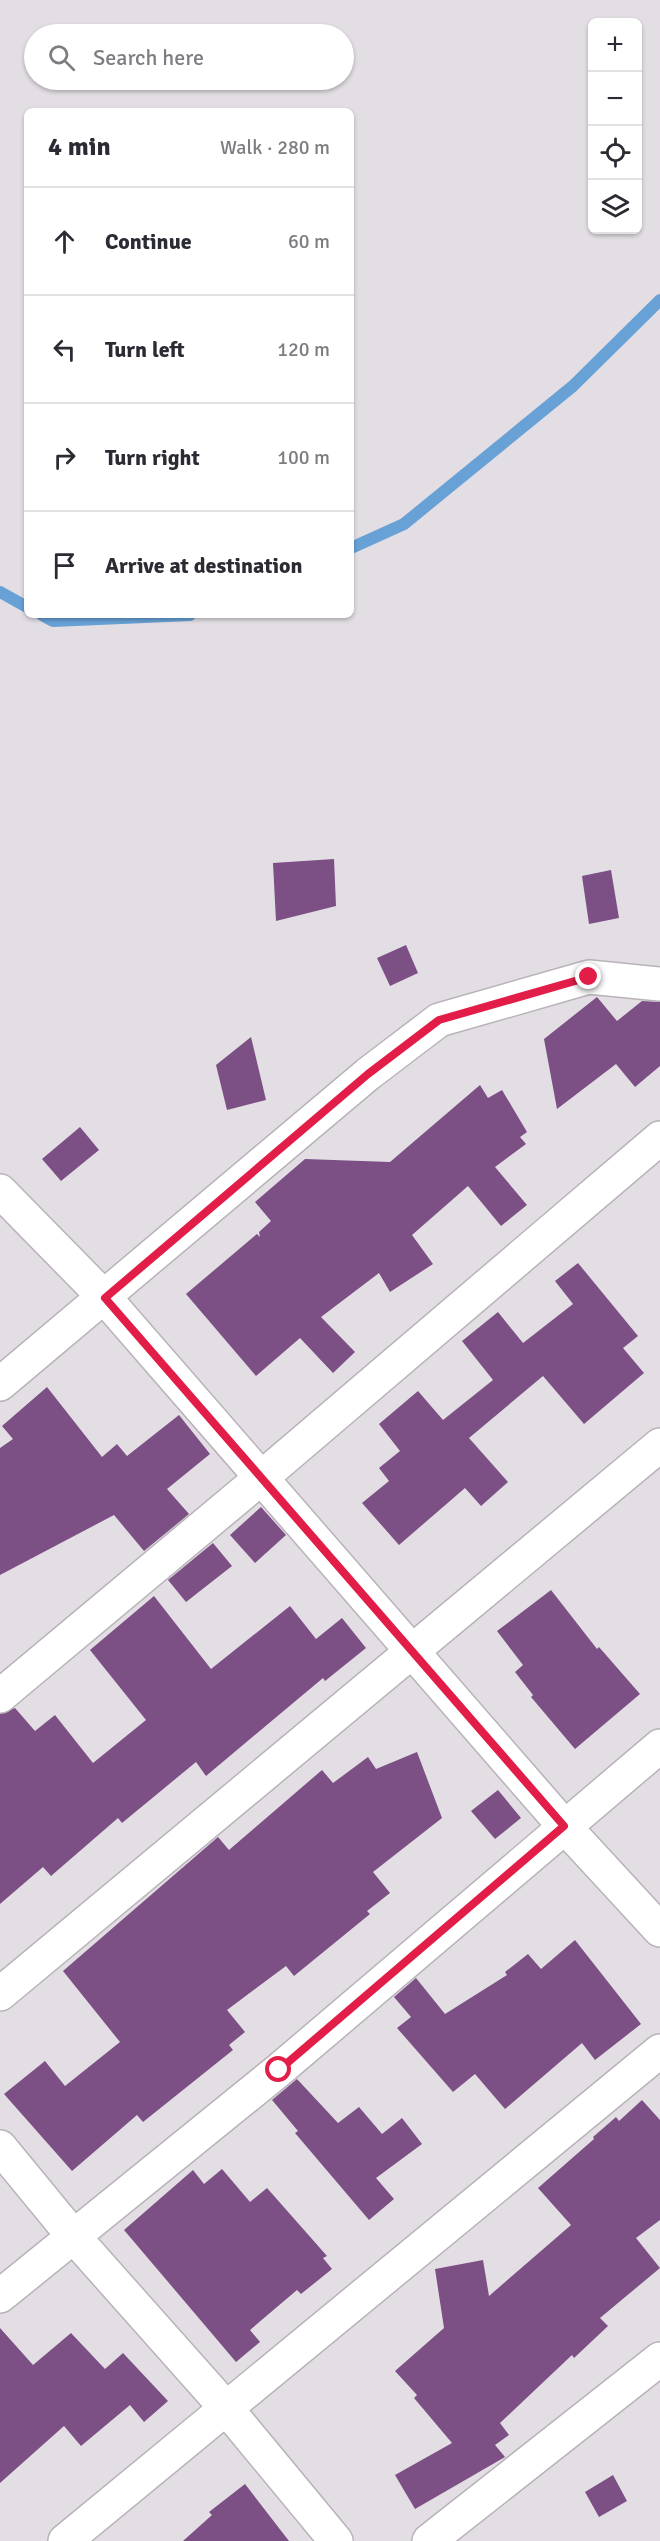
<!DOCTYPE html>
<meta charset="utf-8">
<style>
:root{--surface:#fff;--page:#f2f2f3;--text:#2b2b33;--muted:#7c7c81;--line:#e1e1e2}
body{margin:0;font-family:Signika,sans-serif;background:var(--page);color:var(--text)}
.controls{position:absolute;right:18px;top:18px;display:grid;overflow:hidden;border-radius:9px;box-shadow:0 2px 4px #0004}
.controls button{width:54px;height:54px;display:grid;place-items:center;padding:0;border:0;border-bottom:2px solid var(--line);background:var(--surface);color:var(--text);font:30px sans-serif}
.stop{position:absolute;width:18px;height:18px;margin:-14px;border:4px solid #e11d48;border-radius:50%;background:#fff}
.stop.end{background:#e11d48;border-color:#fff;box-shadow:0 2px 6px #0008}
.list{margin:0;padding:0;list-style:none}
h2{display:flex;justify-content:space-between;align-items:center;height:78px;margin:0;padding:0 24px;font-size:26px}
h2 small{font-size:20px;font-weight:400;color:var(--muted)}
.list li{display:grid;grid-template-columns:39px 1fr auto;gap:18px;align-items:center;box-sizing:border-box;height:108px;padding:0 24px;border-top:2px solid var(--line)}
.list b{display:block;font-size:22px;white-space:nowrap}
.list em{font-size:20px;font-style:normal;color:var(--muted)}
.icon{flex:none;width:33px;height:33px;fill:none;stroke:currentColor;stroke-width:2;stroke-linecap:round;stroke-linejoin:round}
.map{position:relative;flex:none;width:660px;height:2541px;overflow:hidden}
.search{position:absolute;background:var(--surface);box-shadow:0 2px 4px #0004;left:24px;top:24px;width:330px;height:66px;display:flex;align-items:center;gap:15px;box-sizing:border-box;padding:0 21px;border-radius:33px;color:var(--muted);font-size:22px}
.panel{position:absolute;background:var(--surface);box-shadow:0 2px 4px #0004;left:24px;top:108px;width:330px;height:510px;border-radius:9px}
.map>svg:first-child{display:block}
.lines{fill:none;stroke-linecap:round;stroke-linejoin:round}
.stream{stroke:#68a1d6;stroke-width:12}
.building{fill:#7c4f85}
.minor-casing{stroke:#b8b3b9;stroke-width:36}
.minor{stroke:#fff;stroke-width:33}
.route{stroke:#e11d48;stroke-width:8}
</style>
<div class="map">
<svg width="660" height="2541" viewBox="0 0 660 2541">
<rect width="100%" height="100%" fill="#e3dee4"/>
<g class="lines">
<!-- stream -->
<g class="stream">
<polyline points="351,548 404,524 573,386 660,300"/>
<polyline points="0,592 27,607"/>
<polyline points="42,615 53,621 190,615"/>
</g>
</g>
<!-- building -->
<g class="building">
<polygon points="334,859 336,906 276,921 273,863"/>
<polygon points="611,870 619,918 589,924 582,876"/>
<polygon points="406,945 418,973 390,986 377,958"/>
<polygon points="597,997 617,1021 642,1001 660,1002 660,1066 635,1087 616,1064 557,1109 544,1039"/>
<polygon points="251,1037 266,1100 227,1110 216,1065"/>
<polygon points="480,1085 488,1098 502,1090 527,1132 520,1137 526,1144 495,1167 527,1205 501,1226 468,1186 412,1235 433,1264 390,1292 379,1273 321,1317 355,1352 333,1373 300,1338 256,1376 186,1294 257,1234 260,1237 259,1232 271,1221 255,1202 305,1159 390,1162"/>
<polygon points="80,1127 99,1150 61,1181 42,1159"/>
<polygon points="578,1263 638,1336 623,1348 644,1373 584,1424 543,1376 469,1438 508,1482 481,1506 465,1488 399,1545 362,1503 389,1481 379,1468 400,1451 379,1424 418,1391 443,1420 493,1380 462,1341 498,1312 523,1343 573,1304 555,1281"/>
<polygon points="47,1387 102,1457 117,1444 127,1456 179,1415 210,1454 167,1489 189,1514 144,1551 114,1515 0,1575 0,1448 13,1439 2,1426"/>
<polygon points="261,1507 286,1535 255,1563 230,1535"/>
<polygon points="213,1543 232,1566 186,1602 168,1580"/>
<polygon points="551,1590 597,1649 599,1647 640,1694 575,1749 531,1697 533,1695 515,1672 523,1665 497,1631"/>
<polygon points="154,1596 211,1669 290,1606 316,1639 342,1618 366,1648 325,1681 323,1678 206,1776 196,1762 122,1823 118,1818 51,1876 43,1867 0,1904 0,1714 15,1708 35,1731 55,1715 93,1763 146,1720 90,1650"/>
<polygon points="417,1752 442,1818 373,1872 390,1893 367,1911 370,1914 294,1976 286,1966 227,2010 245,2032 229,2045 233,2050 143,2122 137,2115 72,2171 4,2094 45,2061 65,2086 120,2042 63,1971 218,1837 229,1850 322,1770 333,1783 368,1757 376,1769"/>
<polygon points="498,1790 521,1818 495,1839 471,1811"/>
<polygon points="575,1940 641,2024 595,2060 582,2043 505,2109 475,2074 453,2092 397,2028 411,2017 394,1997 416,1978 445,2014 507,1975 505,1972 528,1954 541,1969"/>
<polygon points="297,2079 338,2123 359,2107 382,2134 402,2118 422,2144 376,2178 394,2199 369,2220 295,2133 298,2131 272,2100"/>
<polygon points="642,2100 660,2120 660,2220 636,2238 660,2268 600,2318 608,2326 574,2358 572,2355 500,2423 509,2435 495,2445 505,2457 415,2509 395,2475 452,2443 414,2398 417,2395 395,2371 444,2328 435,2269 483,2260 489,2296 571,2225 538,2188 594,2139 593,2137 616,2117 619,2121"/>
<polygon points="222,2169 250,2202 267,2188 327,2256 323,2258 332,2269 301,2294 297,2290 250,2330 260,2342 236,2362 124,2230 193,2170 204,2184"/>
<polygon points="0,2328 33,2365 71,2333 105,2369 123,2353 168,2401 144,2422 130,2405 81,2446 64,2426 0,2483"/>
<polygon points="613,2475 627,2501 599,2517 585,2492"/>
<polygon points="245,2484 289,2541 183,2541 212,2515 209,2512"/>
</g>
<g class="lines">
<defs>
<g id="minor">
<polyline points="0,1191 105,1298 564,1826 660,1930"/>
<polyline points="0,1384 368,1074 439,1020 589,977 660,984"/>
<polyline points="0,1696 261,1478 660,1138"/>
<polyline points="0,1994 660,1445"/>
<polyline points="0,2147 74,2237 226,2408 336,2541"/>
<polyline points="0,2296 279,2070 660,1746"/>
<polyline points="65,2541 660,2051"/>
<polyline points="429,2541 660,2359"/>
</g>
</defs>
<!-- minor casing -->
<use href="#minor" class="minor-casing"/>
<!-- minor -->
<use href="#minor" class="minor"/>
</g>
<g class="lines">
<!-- route -->
<polyline class="route" points="279,2070 564,1826 105,1298 368,1074 439,1020 589,977"/>
</g>
</svg>
<div class="controls">
<button>+</button>
<button>−</button>
<button><svg class="icon" aria-label="locate" viewBox="0 0 24 24"><circle cx="12" cy="12" r="6"/><path d="M12 2v4M12 18v4M2 12h4M18 12h4"/></svg></button>
<button><svg class="icon" aria-label="layers" viewBox="0 0 24 24"><path d="M12 4l9 5-9 5-9-5zM3 14l9 5 9-5"/></svg></button>
</div>
<div class="stop" style="left:279px;top:2070px"></div>
<div class="stop end" style="left:589px;top:977px"></div>
<div class="search"><svg class="icon" aria-label="search" viewBox="0 0 24 24"><circle cx="10" cy="10" r="6"/><path d="M15 15l6 6"/></svg>Search here</div>
<section class="panel">
<h2>4 min<small>Walk · 280 m</small></h2>
<ul class="list">
<li><svg class="icon" aria-label="ahead" viewBox="0 0 24 24"><path d="M12 20V5M6 11l6-6 6 6"/></svg><div><b>Continue</b></div><em>60 m</em></li>
<li><svg class="icon" aria-label="left" viewBox="0 0 24 24"><path d="M17 20v-9H6M10 6l-5 5 5 5"/></svg><div><b>Turn left</b></div><em>120 m</em></li>
<li><svg class="icon" aria-label="right" viewBox="0 0 24 24"><path d="M7 20v-9h11M14 6l5 5-5 5"/></svg><div><b>Turn right</b></div><em>100 m</em></li>
<li><svg class="icon" aria-label="arrive" viewBox="0 0 24 24"><path d="M6 21V4h12l-3 4 3 4H6"/></svg><div><b>Arrive at destination</b></div></li>
</ul>
</section>
</div>
